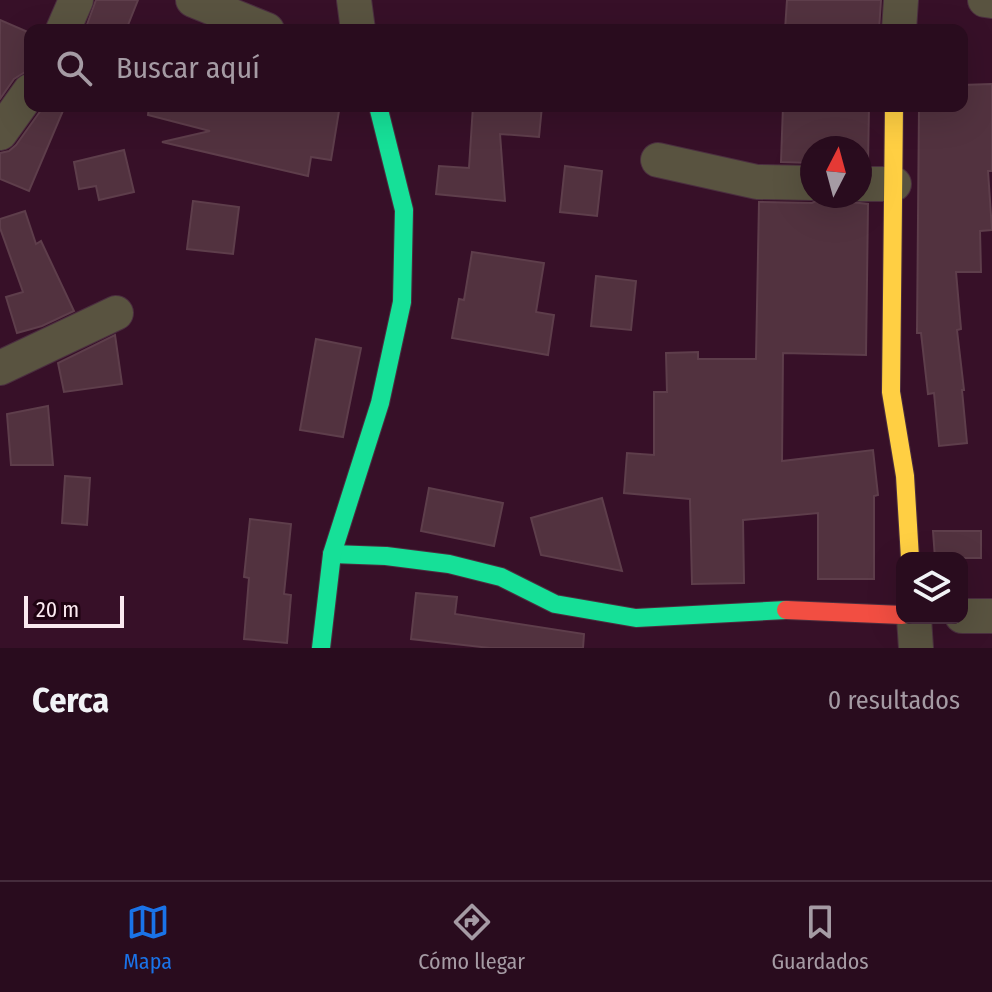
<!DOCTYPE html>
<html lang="es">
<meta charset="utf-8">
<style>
:root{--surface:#290c1e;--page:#351a2b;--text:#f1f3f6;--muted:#a59ba4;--line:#452c3c;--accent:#1a73e8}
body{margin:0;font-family:"Fira Sans Condensed",sans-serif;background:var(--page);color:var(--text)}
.controls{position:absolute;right:24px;bottom:24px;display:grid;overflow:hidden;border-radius:16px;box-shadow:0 8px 32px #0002}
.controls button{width:72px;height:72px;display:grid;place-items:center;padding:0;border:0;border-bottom:2px solid var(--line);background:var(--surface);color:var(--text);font:40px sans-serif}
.compass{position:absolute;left:800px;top:136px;width:72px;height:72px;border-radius:50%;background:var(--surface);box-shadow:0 8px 32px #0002;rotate:6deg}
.scale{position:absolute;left:24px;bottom:20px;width:100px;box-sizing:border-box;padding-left:8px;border:4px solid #fbe9f0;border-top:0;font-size:22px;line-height:28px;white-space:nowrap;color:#fbe9f0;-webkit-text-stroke:6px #1e0311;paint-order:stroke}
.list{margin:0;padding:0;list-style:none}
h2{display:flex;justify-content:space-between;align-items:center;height:104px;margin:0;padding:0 32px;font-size:34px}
h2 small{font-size:26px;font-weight:400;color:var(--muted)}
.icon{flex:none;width:44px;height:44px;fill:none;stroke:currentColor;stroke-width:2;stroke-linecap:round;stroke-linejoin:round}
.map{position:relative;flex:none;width:992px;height:648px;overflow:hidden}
.search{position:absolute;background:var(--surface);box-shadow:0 8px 32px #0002;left:24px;right:24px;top:24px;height:88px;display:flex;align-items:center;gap:20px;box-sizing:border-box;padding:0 28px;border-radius:16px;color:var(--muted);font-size:30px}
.sheet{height:232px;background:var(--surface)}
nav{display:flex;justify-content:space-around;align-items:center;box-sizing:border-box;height:112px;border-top:2px solid var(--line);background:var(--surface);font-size:22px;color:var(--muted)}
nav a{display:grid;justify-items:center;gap:4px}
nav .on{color:var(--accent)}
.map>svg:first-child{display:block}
.building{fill:#52323f;stroke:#5e3e4b;stroke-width:2}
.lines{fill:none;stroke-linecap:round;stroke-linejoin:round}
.street-casing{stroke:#4b2e3f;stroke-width:36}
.fast-casing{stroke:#4b2e3f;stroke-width:20}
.slow-casing{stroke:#4b2e3f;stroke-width:20}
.jam-casing{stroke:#4b2e3f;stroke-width:20}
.street{stroke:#595340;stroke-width:34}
.fast{stroke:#16e098;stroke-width:18}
.slow{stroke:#ffcf43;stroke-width:18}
.jam{stroke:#f24e42;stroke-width:18}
</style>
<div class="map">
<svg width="992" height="648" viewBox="0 0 992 648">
<rect width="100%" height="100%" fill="#371028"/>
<!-- building -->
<g class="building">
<polygon points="96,0 138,0 126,30 85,30"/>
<polygon points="787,0 881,0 879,30 785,30"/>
<polygon points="0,20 30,33 30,61 25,72 14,79 0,99"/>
<polygon points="992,84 992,171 988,171 992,230 980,231 981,272 956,272 961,329 957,330 964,390 962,390 967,443 939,446 934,393 928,394 921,333 917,333 919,106 962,106 962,85"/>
<polygon points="44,106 65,106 29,191 0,179 0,153 9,151 16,145"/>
<polygon points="149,106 291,106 339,111 331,160 311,157 308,176 162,142 210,131 148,115"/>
<polygon points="473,106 542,106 539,137 500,134 505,201 436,194 439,166 469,168"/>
<polygon points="783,106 869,106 868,164 860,164 860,148 812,148 812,163 781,162"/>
<polygon points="124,150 134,192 99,200 96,186 79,189 74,162"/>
<polygon points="565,166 602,171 597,216 560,212"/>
<polygon points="826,196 845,196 851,202 868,204 866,355 783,353 782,461 873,450 878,495 874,496 874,579 818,579 818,513 743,520 744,583 692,584 690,499 624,493 627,453 654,455 654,392 667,392 666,353 698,352 698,359 756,359 759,202 812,203"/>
<polygon points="193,201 239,207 233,254 187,249"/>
<polygon points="25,211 36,244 41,241 74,311 42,326 17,333 6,297 23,292 0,228 0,219"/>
<polygon points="472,252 544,263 536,312 554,315 548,355 452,338 459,299 464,300"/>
<polygon points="596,276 636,281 631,330 591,326"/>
<polygon points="115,335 122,384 64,392 58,363"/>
<polygon points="316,339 361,348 343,437 300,430"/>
<polygon points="48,406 53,465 11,465 7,414"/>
<polygon points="65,476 90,478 87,525 62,523"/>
<polygon points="429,488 503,503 494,546 421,531"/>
<polygon points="602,498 622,571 541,555 531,518"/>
<polygon points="250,519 291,524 284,594 291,595 287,643 244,639 249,578 244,577"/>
<polygon points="933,531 981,531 981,558 935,558"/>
<polygon points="416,593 457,597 455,614 584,634 583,648 490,648 411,639"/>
</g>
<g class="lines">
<defs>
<g id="street">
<polyline points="193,0 267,30"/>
<polyline points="354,0 358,30"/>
<polyline points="985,0 992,1"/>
<polyline points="63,30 76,0"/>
<polyline points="899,30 901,0"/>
<polyline points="0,133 30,91"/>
<polyline points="658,160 757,182 812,183"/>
<polyline points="860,184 894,184"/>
<polyline points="0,368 116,313"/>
<polyline points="962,616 992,616"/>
<polyline points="914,618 916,648"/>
</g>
<g id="fast">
<polyline points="332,554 386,556 449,564 501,577 555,604 636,618 786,610"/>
<polyline points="321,648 332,554 380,403 402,302 404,210 378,106"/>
</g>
<polyline id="slow" points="894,106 891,392 905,476 910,558"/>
<polyline id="jam" points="786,610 902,615"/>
</defs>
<!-- street casing -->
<use href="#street" class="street-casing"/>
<!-- fast casing -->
<use href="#fast" class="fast-casing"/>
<!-- slow casing -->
<use href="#slow" class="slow-casing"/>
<!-- jam casing -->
<use href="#jam" class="jam-casing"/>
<!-- street -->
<use href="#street" class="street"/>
<!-- fast -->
<use href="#fast" class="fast"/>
<!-- slow -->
<use href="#slow" class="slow"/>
<!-- jam -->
<use href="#jam" class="jam"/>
</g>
</svg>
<div class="controls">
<button><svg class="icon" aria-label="layers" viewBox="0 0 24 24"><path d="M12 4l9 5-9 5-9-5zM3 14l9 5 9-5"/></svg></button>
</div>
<svg class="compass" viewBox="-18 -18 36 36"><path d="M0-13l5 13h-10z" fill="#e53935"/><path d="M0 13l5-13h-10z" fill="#a59ba4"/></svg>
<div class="scale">20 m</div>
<div class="search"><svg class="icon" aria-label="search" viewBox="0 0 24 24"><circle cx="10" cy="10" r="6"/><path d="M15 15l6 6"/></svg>Buscar aquí</div>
</div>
<section class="sheet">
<h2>Cerca<small>0 resultados</small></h2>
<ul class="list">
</ul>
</section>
<nav>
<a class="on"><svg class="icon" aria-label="map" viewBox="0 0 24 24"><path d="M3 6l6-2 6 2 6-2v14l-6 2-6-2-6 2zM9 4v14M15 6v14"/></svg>Mapa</a>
<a><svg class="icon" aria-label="directions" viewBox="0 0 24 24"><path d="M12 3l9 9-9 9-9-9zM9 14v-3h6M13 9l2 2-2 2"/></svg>Cómo llegar</a>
<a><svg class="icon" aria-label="saved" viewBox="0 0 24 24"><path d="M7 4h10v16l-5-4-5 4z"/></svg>Guardados</a>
</nav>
